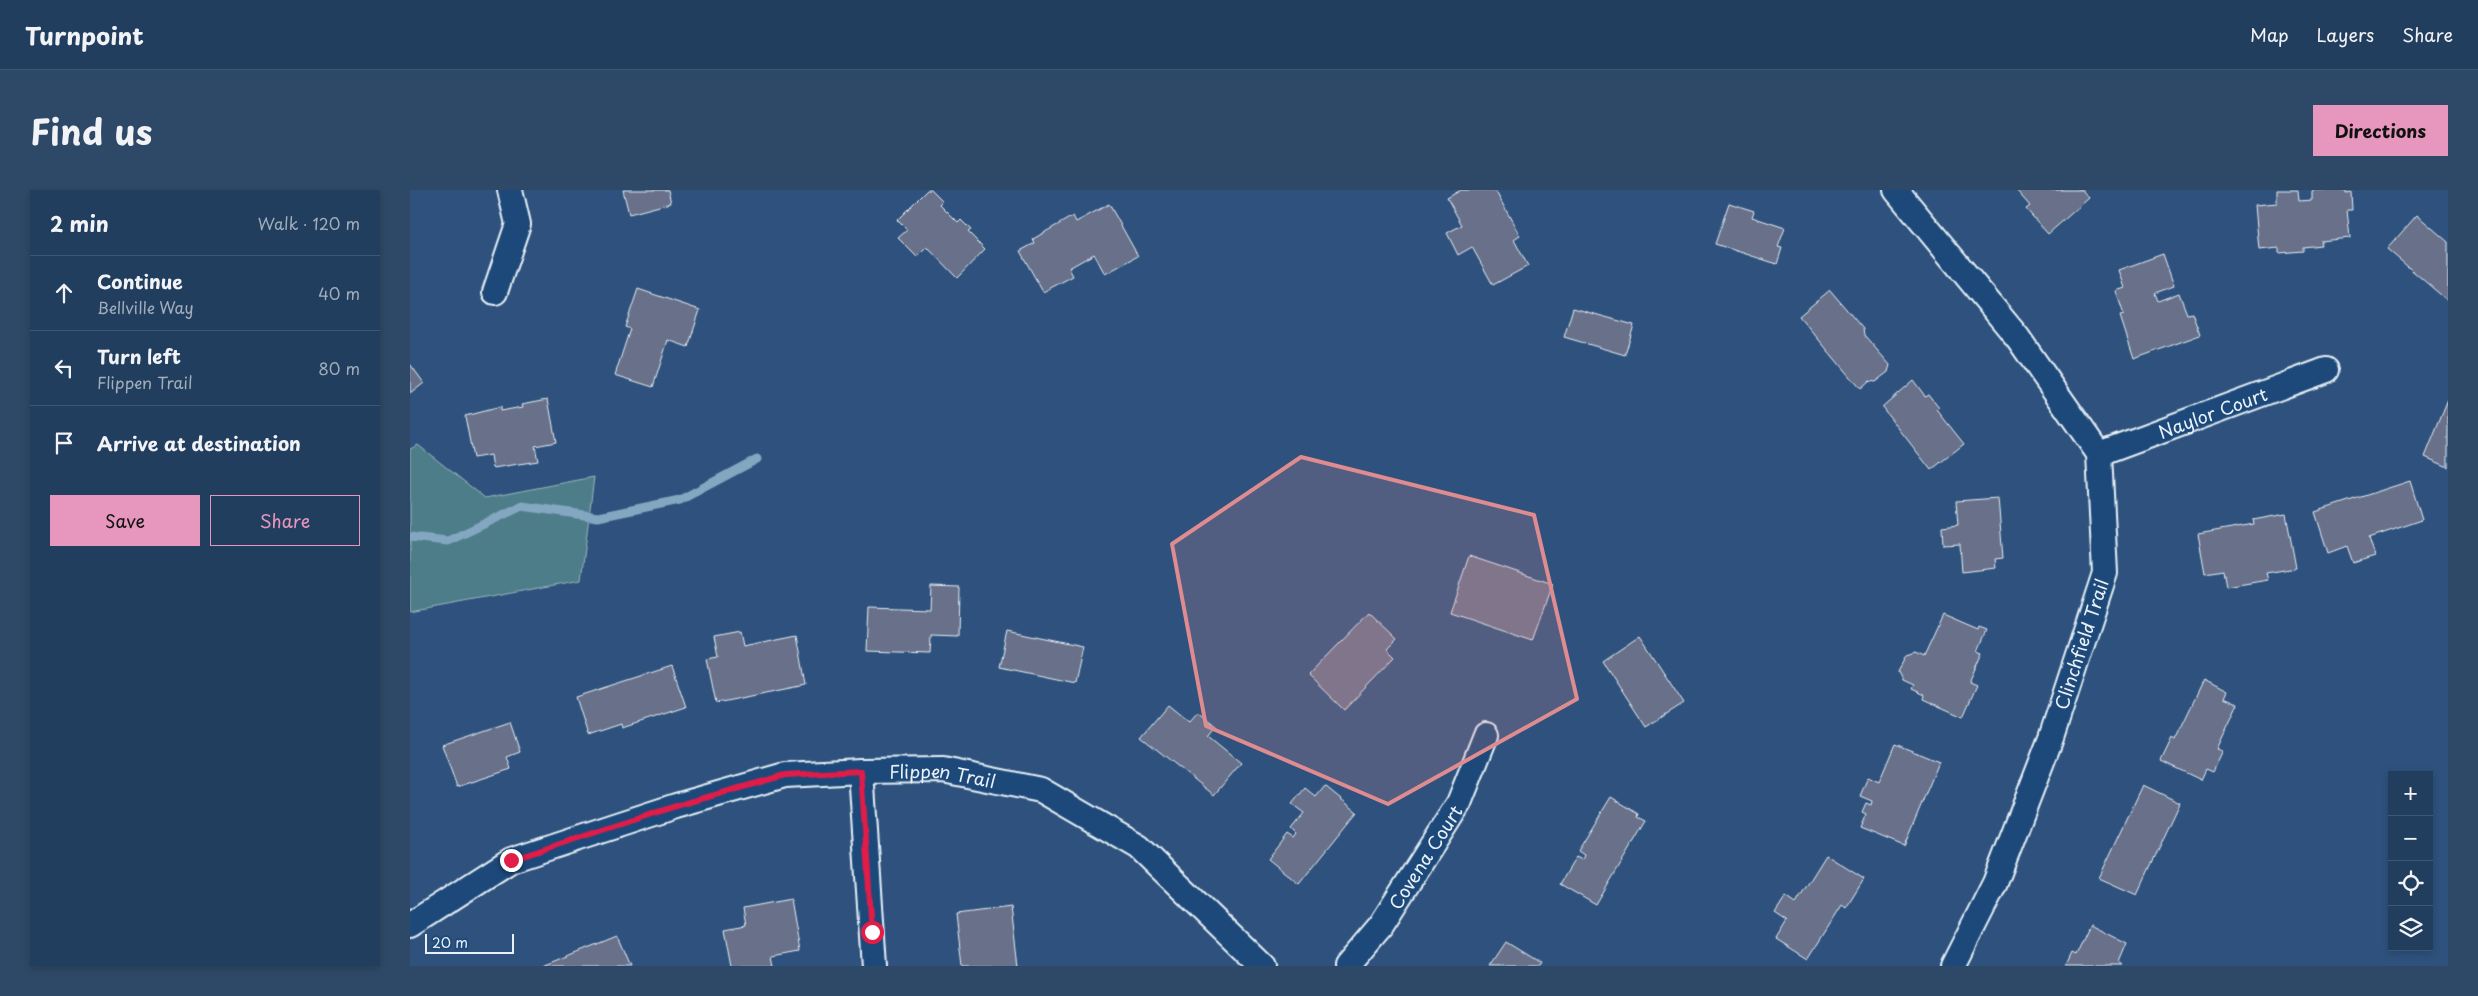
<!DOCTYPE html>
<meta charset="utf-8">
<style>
:root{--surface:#223e5e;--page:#2e4967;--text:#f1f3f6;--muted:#a2aebc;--line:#3f5773;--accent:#e797bd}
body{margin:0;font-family:"Playpen Sans",sans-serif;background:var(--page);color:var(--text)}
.controls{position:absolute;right:15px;bottom:15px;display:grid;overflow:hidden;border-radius:0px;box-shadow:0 2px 8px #0003}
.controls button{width:45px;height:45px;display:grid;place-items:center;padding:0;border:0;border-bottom:1px solid var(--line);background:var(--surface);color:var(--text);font:25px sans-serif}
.scale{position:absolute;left:15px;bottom:12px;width:89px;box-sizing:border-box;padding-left:5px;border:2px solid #e8f1f8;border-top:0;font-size:14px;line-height:18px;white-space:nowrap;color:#e8f1f8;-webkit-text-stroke:4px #1f4a7a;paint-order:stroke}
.stop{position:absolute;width:15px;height:15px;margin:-11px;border:4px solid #e11d48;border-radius:50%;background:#fff}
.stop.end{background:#e11d48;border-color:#fff;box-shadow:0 1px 5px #0008}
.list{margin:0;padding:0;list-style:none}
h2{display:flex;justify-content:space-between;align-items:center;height:65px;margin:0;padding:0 20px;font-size:21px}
h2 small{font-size:16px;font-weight:400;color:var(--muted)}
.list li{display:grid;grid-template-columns:32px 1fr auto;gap:15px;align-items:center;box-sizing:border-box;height:75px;padding:0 20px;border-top:1px solid var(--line)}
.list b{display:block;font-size:19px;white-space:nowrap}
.list p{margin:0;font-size:16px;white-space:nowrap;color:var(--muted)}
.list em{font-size:16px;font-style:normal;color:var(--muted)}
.actions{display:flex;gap:10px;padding:15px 20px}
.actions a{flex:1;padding:11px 0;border:1px solid var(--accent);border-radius:0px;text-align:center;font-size:18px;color:var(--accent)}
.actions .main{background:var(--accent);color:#111}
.icon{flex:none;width:28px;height:28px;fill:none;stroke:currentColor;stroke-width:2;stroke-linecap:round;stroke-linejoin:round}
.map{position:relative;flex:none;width:2038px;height:776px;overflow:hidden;border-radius:0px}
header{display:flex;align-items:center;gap:30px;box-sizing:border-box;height:70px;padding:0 25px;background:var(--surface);border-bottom:1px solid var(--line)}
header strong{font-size:24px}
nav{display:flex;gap:28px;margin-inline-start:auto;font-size:18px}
.intro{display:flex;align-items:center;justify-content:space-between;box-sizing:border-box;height:120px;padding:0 30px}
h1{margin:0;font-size:35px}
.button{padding:12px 22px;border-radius:0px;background:var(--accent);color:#111;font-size:18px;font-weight:700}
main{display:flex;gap:30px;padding:0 30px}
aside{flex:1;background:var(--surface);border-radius:0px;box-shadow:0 2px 8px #0003}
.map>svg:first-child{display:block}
.green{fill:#4d7d88;stroke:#9ab7c0}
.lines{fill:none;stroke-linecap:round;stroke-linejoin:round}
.stream{stroke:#83a7c1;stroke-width:9}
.building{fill:#68708a;stroke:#e8f1f8}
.street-casing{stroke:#e8f1f8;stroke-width:28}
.street{stroke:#1f4a7a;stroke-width:24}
.route{stroke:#e11d48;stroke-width:6}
.marked{fill:#df8c90;fill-opacity:0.2;stroke:#df8c90;stroke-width:4;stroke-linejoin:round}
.labels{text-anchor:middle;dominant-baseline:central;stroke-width:4.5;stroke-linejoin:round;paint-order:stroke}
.street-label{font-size:18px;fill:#e8f1f8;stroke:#1f4a7a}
</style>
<header>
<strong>Turnpoint</strong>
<nav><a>Map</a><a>Layers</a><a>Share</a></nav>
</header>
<div class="intro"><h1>Find us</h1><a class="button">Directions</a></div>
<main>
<aside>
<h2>2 min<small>Walk · 120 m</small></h2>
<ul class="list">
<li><svg class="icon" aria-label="ahead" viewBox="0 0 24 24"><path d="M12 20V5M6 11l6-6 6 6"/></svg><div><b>Continue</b><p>Bellville Way</p></div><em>40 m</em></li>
<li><svg class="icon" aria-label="left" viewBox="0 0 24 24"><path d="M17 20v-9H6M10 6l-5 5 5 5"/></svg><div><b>Turn left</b><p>Flippen Trail</p></div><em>80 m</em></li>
<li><svg class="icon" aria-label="arrive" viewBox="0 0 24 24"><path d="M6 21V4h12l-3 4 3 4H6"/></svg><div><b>Arrive at destination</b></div></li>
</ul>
<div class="actions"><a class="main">Save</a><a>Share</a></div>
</aside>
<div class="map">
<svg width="2038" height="776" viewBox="0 0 2038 776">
<rect width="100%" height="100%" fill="#2e527d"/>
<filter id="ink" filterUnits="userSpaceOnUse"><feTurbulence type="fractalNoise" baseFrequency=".02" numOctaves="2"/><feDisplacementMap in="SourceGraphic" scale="10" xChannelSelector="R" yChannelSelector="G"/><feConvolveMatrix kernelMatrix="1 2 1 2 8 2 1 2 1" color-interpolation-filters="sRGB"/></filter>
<g filter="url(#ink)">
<!-- green -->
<polygon class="green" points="8,255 75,308 184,287 171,390 0,422 0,259"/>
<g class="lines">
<!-- stream -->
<polyline class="stream" points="0,347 38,351 112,316 188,327 270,310 347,269"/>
</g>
<!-- building -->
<g class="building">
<polygon points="213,0 258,0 261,13 219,24"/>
<polygon points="517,0 521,0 533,12 530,15 548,33 551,30 561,40 558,42 575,59 547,88 517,57 507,67 488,48 497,40 487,30"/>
<polygon points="1051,0 1085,0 1110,46 1104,50 1118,76 1083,95 1062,57 1048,65 1037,43 1052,35 1037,8"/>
<polygon points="1606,0 1672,0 1679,8 1638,44 1616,19 1620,16"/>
<polygon points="1867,0 1888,0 1889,11 1902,10 1902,1 1905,0 1936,0 1936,3 1941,2 1942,20 1937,20 1940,48 1910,51 1911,55 1893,57 1893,61 1869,63 1869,58 1849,60 1845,15 1867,13"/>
<polygon points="1319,13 1344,21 1342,27 1375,38 1368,57 1372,58 1367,74 1305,54"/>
<polygon points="699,14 728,66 695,84 684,64 659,78 663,86 633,102 610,61 625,53 623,49 663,26 666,32"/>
<polygon points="2007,25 2038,52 2038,111 1977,59"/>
<polygon points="1753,64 1764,96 1745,103 1748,111 1769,103 1777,124 1782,123 1790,145 1724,169 1710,126 1714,125 1706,101 1715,98 1709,80"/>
<polygon points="228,99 290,120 278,157 258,150 243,197 205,185 220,139 215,137"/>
<polygon points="1420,100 1453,139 1454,145 1480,175 1478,182 1465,192 1459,191 1450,199 1389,126"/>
<polygon points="1163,118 1224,135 1215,165 1154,147"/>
<polygon points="0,174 14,193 0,204"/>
<polygon points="1503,190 1515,206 1518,204 1529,218 1527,220 1554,254 1521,280 1472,217"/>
<polygon points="138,209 146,252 125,256 128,271 83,278 81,265 63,268 55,226 90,217 90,221 113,217 112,214"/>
<polygon points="2038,210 2038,277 2015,267"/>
<polygon points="2000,291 2012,330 1959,348 1965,366 1943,373 1937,356 1918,363 1905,322"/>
<polygon points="1588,308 1593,368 1585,369 1586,378 1552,382 1550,354 1533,355 1532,337 1548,335 1546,311"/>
<polygon points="1876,324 1886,378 1856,383 1858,390 1816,397 1813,380 1795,383 1788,344 1844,334 1843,330"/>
<polygon points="1059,366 1143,394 1123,450 1040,422"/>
<polygon points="521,396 549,397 548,446 521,445 520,463 457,461 459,417 520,419"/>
<polygon points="959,422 987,449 977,459 985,467 934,520 898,485"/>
<polygon points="1533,425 1568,440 1569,437 1577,440 1568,461 1573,463 1560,492 1567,495 1553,527 1513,509 1514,505 1501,499 1503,495 1492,490 1488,482 1497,465 1506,462 1514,466"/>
<polygon points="597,441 673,457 665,493 589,477"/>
<polygon points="330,442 333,456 387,445 396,495 306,513 297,469 308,467 304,447"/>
<polygon points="1230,446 1274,513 1236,537 1193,471"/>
<polygon points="262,476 276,517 212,538 211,534 178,545 166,507"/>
<polygon points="1794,490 1817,502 1814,508 1828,514 1807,559 1813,561 1803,582 1796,579 1791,590 1751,571 1762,548 1765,550"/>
<polygon points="758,515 779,532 788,522 806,536 798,546 831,573 804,605 731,547"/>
<polygon points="100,532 110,562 97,567 101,579 47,597 32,555"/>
<polygon points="1485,554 1529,572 1494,656 1450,638 1456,624 1452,622 1456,613 1461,615 1462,611 1450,606 1458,587 1469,592"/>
<polygon points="1733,595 1770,613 1727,705 1689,688"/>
<polygon points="915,596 947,622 889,694 858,669 877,644 883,648 886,644 881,639 894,623 882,614 895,598 906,607"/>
<polygon points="1201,607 1229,624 1228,627 1236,631 1186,715 1150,694 1166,667 1172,670 1174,665 1168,661"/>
<polygon points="1416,665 1454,689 1436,718 1432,715 1398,769 1366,749 1377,731 1365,723 1376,706 1386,713"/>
<polygon points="381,709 390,761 363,766 365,776 322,776 315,739 336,735 333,718"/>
<polygon points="601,717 608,776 552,776 546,724"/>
<polygon points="1680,735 1717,754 1709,773 1713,776 1656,776 1662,763 1666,765"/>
<polygon points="207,746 220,776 133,776"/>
<polygon points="1096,752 1130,773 1128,776 1080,776"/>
</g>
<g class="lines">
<defs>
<g id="street">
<polyline points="1486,0 1608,148 1689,264 1695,383 1641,548 1585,693 1543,776"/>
<polyline points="85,102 108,34 100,0"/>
<path id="s1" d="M 1689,264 L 1916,180"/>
<polyline points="451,581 464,776"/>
<path id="s2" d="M 0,735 L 101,670 L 266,616 L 375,585 L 451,581 L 533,580 L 631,600 L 729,657 L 852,776"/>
<path id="s3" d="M 936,776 L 971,735 L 1049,613 L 1076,545"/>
</g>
</defs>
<!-- street casing -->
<use href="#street" class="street-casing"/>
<!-- street -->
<use href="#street" class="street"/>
</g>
</g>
<g class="lines" filter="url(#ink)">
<!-- route -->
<polyline class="route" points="101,670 266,616 375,585 451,581 462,742"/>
</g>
<!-- marked area -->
<path class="marked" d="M 891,267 L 1124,325 L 1167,509 L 978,614 L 796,536 L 762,354 Z"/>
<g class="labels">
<!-- street labels -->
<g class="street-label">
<text stroke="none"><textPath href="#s1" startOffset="121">Naylor Court</textPath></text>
<text transform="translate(1671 454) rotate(-72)">Clinchfield Trail</text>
<text stroke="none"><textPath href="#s2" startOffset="565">Flippen Trail</textPath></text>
<text stroke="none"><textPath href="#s3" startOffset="135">Covena Court</textPath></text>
</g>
</g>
</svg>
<div class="controls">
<button>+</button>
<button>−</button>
<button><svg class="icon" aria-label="locate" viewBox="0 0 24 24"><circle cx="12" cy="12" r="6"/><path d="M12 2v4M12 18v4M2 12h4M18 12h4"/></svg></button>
<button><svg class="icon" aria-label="layers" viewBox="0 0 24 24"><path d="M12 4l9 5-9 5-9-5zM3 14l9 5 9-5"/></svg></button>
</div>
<div class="scale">20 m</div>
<div class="stop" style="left:462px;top:742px"></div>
<div class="stop end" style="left:101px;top:670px"></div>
</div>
</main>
